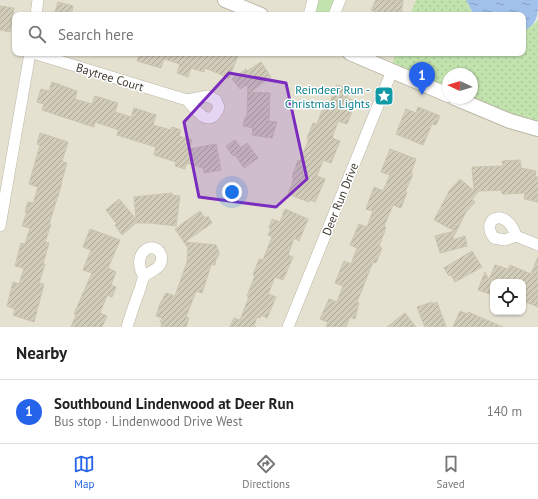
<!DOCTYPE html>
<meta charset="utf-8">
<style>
:root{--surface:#fff;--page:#f6f6f6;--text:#222;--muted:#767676;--line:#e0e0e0;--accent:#2563eb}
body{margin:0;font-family:"PT Sans",sans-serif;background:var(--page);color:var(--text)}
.controls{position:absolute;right:12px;bottom:12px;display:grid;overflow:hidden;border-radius:8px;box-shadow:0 1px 3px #0004}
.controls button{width:36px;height:36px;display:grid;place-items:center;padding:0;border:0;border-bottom:1px solid var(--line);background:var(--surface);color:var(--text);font:20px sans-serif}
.compass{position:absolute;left:442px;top:68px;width:36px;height:36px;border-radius:50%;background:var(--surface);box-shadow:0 1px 3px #0004;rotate:274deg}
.you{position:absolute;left:232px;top:192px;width:14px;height:14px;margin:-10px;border:3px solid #fff;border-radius:50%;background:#1a73e8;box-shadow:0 0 0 6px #1a73e833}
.badge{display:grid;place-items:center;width:26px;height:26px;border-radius:50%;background:var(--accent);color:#fff;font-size:13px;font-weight:700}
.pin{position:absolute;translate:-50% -33px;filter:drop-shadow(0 1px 2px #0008)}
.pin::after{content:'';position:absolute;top:21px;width:14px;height:12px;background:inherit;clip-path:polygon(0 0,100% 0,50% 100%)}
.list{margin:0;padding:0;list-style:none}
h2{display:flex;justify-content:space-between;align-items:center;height:52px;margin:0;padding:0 16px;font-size:17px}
h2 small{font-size:13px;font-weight:400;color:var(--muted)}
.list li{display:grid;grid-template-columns:26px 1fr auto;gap:12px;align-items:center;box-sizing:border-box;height:64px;padding:0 16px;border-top:1px solid var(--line)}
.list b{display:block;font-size:15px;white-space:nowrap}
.list p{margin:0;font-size:13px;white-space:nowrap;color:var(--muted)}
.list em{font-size:13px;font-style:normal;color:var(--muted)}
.icon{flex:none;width:22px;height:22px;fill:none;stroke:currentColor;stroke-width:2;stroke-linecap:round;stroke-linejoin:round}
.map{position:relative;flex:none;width:538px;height:327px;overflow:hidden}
.search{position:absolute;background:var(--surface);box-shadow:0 1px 3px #0004;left:12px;right:12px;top:12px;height:44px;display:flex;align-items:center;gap:10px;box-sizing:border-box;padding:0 14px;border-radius:8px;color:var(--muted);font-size:15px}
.sheet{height:116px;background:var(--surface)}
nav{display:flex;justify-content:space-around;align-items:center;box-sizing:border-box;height:56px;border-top:1px solid var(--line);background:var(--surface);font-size:11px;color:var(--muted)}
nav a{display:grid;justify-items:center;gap:2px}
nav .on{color:var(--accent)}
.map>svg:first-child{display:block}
.residential{fill:#e4e1d1;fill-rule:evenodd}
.grass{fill:#c2e3ad}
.park{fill:url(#park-dots)}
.water{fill:url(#water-ripples)}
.building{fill:url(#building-hatch);stroke:#ccc4ad}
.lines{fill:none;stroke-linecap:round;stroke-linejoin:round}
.minor-casing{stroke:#bbb7a6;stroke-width:12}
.tertiary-casing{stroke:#bbb7a6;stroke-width:16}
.minor{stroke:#fff;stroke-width:11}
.tertiary{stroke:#fff;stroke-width:14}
.marked{fill:#7b2cbf;fill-opacity:0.2;stroke:#7b2cbf;stroke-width:3;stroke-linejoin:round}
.labels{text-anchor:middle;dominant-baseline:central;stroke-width:3;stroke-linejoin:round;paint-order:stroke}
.street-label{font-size:12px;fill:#423e34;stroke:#fff}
.culture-label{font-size:12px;fill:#0d838f;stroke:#fff;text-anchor:end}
</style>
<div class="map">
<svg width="538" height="327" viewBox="0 0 538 327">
<defs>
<pattern id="park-dots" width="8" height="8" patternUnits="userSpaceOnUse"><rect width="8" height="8" fill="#c2e3ad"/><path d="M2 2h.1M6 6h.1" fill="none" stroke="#a8c495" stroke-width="1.8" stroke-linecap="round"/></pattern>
<pattern id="water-ripples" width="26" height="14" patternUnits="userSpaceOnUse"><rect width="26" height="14" fill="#a1c1eb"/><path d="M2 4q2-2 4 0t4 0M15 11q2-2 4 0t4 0" fill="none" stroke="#859ebf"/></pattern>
<pattern id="building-hatch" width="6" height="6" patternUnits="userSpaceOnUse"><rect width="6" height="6" fill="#d1ccb9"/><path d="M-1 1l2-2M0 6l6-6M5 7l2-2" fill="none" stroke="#aba797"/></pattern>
</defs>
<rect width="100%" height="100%" fill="#f0eee3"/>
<!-- residential -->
<path class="residential" d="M 0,0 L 416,0 L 410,15 L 15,15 L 15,53 L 396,53 L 390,70 L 538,129 L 538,327 L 0,327 ZM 493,282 L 523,282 L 523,312 L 493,312 Z"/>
<!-- grass -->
<polygon class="grass" points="313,0 340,0 334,15 309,15"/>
<!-- park -->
<g class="park">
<polygon points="416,0 466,0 474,15 410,15"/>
<polygon points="538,19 538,129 472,98 472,74 448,74 448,95 390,70 396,53 523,53 523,31 535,23"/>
</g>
<!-- water -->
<path class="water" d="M 466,0 L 538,0 C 538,16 538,24 523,31 L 523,15 L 474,15 Z"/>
<!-- building -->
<g class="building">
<polygon points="376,0 403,0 401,15 375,15 376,12 371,10"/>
<polygon points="58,2 73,6 71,15 54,15"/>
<polygon points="0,6 14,8 10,32 0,30"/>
<polygon points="140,53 239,53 229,78 205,68 204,72 191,68 188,77 177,73 180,64 164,59 161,68 137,61"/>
<polygon points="261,62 271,77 250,92 270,93 269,121 277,122 272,138 252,135 253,128 243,126 245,117 247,117 248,84 240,89 232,79 246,69 247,71"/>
<polygon points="52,82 77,91 75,99 92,104 95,96 118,103 115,112 131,117 134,108 156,115 153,125 171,130 172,127 181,130 179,136 192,140 189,149 216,144 221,170 204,173 203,168 187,163 185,169 175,166 176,162 154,155 156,147 117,135 119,130 95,122 94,127 42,110 44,104 37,102 41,89 49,91"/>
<polygon points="337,85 350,90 347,98 356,102 347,124 338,121 332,138 340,141 331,163 323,160 317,176 325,179 315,202 310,200 309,202 288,194 294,178 292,177 298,160 300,161 309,139 307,138 313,123 317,124 324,105 328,107"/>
<polygon points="418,107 440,116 436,125 432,124 423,145 396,134 406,109 416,113"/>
<polygon points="40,133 68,142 62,161 67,163 61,183 62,183 49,224 51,224 45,242 49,243 43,264 45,264 39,283 44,284 34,322 13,315 15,309 7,306 13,282 19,284 24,268 15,266 21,243 25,244 30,228 22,226 27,212 25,212 28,202 33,203 38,187 29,184 40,145 37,144"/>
<polygon points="235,140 241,148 247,143 258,158 244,168 235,155 233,156 226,146"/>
<polygon points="390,149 416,159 411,173 413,174 405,192 407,192 401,208 393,205 384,226 386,228 379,246 382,248 376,263 373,262 357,302 359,303 355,319 350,317 346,327 326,327 328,322 320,319 329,299 337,302 343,286 335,283 344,261 351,264 357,248 350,245 359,224 367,227 373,211 366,209 374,187 383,191 390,175 381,172"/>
<polygon points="520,160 521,168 536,171 535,177 538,177 538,202 524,199 525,193 502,194 502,190 479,191 472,199 475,202 466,212 452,240 465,236 467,246 440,253 435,236 455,231 434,220 449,192 448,192 460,179 474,191 472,167 503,166 502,161"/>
<polygon points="172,193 172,195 180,196 176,226 150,223 136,223 122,235 115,225 117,224 106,210 119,199 136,219 134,197"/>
<polygon points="285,209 308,219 299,241 294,238 288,255 293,257 283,280 275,277 268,294 276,297 267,318 261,315 260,318 257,317 254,326 256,327 230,327 234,318 240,320 249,297 247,296 255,276 253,275 259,259 263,260 272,237 268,235 271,229 269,228 272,219 280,222"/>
<polygon points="200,211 205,218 208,216 212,223 185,242 216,245 219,252 219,255 216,259 215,265 211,265 202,293 196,291 186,317 189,318 186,327 161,327 162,322 160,322 162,318 156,316 160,304 166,293 175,296 187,262 188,248 175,229"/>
<polygon points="90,229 120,240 108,268 116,272 111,285 116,287 112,297 107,295 100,313 107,316 102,327 71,327 76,315 74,314 92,273 83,270 91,250 83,247"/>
<polygon points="472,251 482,267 455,282 451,275 449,276 444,268"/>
<polygon points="538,257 538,307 523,301 523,282 490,282 493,286 493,295 478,290 485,272 489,280 495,265 508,269 510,265 531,274"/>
<polygon points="432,302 433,304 437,302 446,327 425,327 417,307"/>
<polygon points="460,311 467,314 468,312 503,327 453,327"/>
<polygon points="405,313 416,327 387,327"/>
</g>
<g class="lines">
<defs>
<g id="minor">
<polyline points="36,15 38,0"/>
<polyline points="309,15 313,0"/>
<polyline points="334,15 340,0"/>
<path d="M 33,53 L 187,100 L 208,96 L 216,100 L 219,107 C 210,131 196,110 187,100"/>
<polyline points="0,226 30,53"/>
<path d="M 516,236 C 507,206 479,218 494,238 L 505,240 L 516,236 L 538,245"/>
<path d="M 127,327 C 131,314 135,302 140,289 C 141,286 142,280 144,277 C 148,271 165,269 161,255 C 156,239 129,251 144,277"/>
<polyline points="288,327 392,71"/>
</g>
<g id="tertiary">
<polyline points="225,0 261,15"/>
<polyline points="350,53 448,95"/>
<polyline points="455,98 510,121 538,129"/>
</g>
</defs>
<!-- minor casing -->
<use href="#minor" class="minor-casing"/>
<!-- tertiary casing -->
<use href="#tertiary" class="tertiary-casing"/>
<!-- minor -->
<use href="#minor" class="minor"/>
<!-- tertiary -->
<use href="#tertiary" class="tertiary"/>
</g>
<!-- marked area -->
<path class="marked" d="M 229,73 L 286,83 L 307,179 L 276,207 L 199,197 L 184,122 Z"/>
<!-- icons -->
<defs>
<symbol id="sight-square" viewBox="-11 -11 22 22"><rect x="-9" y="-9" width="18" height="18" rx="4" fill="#0f9aa8" stroke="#fff"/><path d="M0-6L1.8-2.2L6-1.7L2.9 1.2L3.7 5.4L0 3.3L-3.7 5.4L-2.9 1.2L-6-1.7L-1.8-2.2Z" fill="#fff"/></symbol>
</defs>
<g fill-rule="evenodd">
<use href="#sight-square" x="373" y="85" width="22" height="22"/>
</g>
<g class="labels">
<!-- street labels -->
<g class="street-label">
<text transform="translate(110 77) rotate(17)">Baytree Court</text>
<text transform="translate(340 199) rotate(-68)">Deer Run Drive</text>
</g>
<!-- culture labels -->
<g class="culture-label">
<text x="370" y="89">Reindeer Run -<tspan x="370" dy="14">Christmas Lights</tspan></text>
</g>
</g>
</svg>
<div class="controls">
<button><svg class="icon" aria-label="locate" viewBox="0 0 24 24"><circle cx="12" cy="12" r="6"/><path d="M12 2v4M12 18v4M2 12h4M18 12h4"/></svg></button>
</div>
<svg class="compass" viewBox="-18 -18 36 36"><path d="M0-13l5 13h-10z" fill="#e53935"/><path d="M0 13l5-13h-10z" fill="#767676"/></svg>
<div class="you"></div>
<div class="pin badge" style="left:422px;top:95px">1</div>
<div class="search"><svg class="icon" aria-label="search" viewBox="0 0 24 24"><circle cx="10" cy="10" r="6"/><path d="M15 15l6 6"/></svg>Search here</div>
</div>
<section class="sheet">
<h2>Nearby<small></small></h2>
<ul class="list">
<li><span class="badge">1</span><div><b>Southbound Lindenwood at Deer Run</b><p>Bus stop · Lindenwood Drive West</p></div><em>140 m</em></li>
</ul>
</section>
<nav>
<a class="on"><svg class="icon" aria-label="map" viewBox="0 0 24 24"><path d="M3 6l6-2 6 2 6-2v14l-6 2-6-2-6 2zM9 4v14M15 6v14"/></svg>Map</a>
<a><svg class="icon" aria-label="directions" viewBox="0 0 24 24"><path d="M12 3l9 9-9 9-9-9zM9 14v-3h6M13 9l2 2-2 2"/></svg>Directions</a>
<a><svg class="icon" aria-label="saved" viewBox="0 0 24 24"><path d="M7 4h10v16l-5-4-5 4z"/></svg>Saved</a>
</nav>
